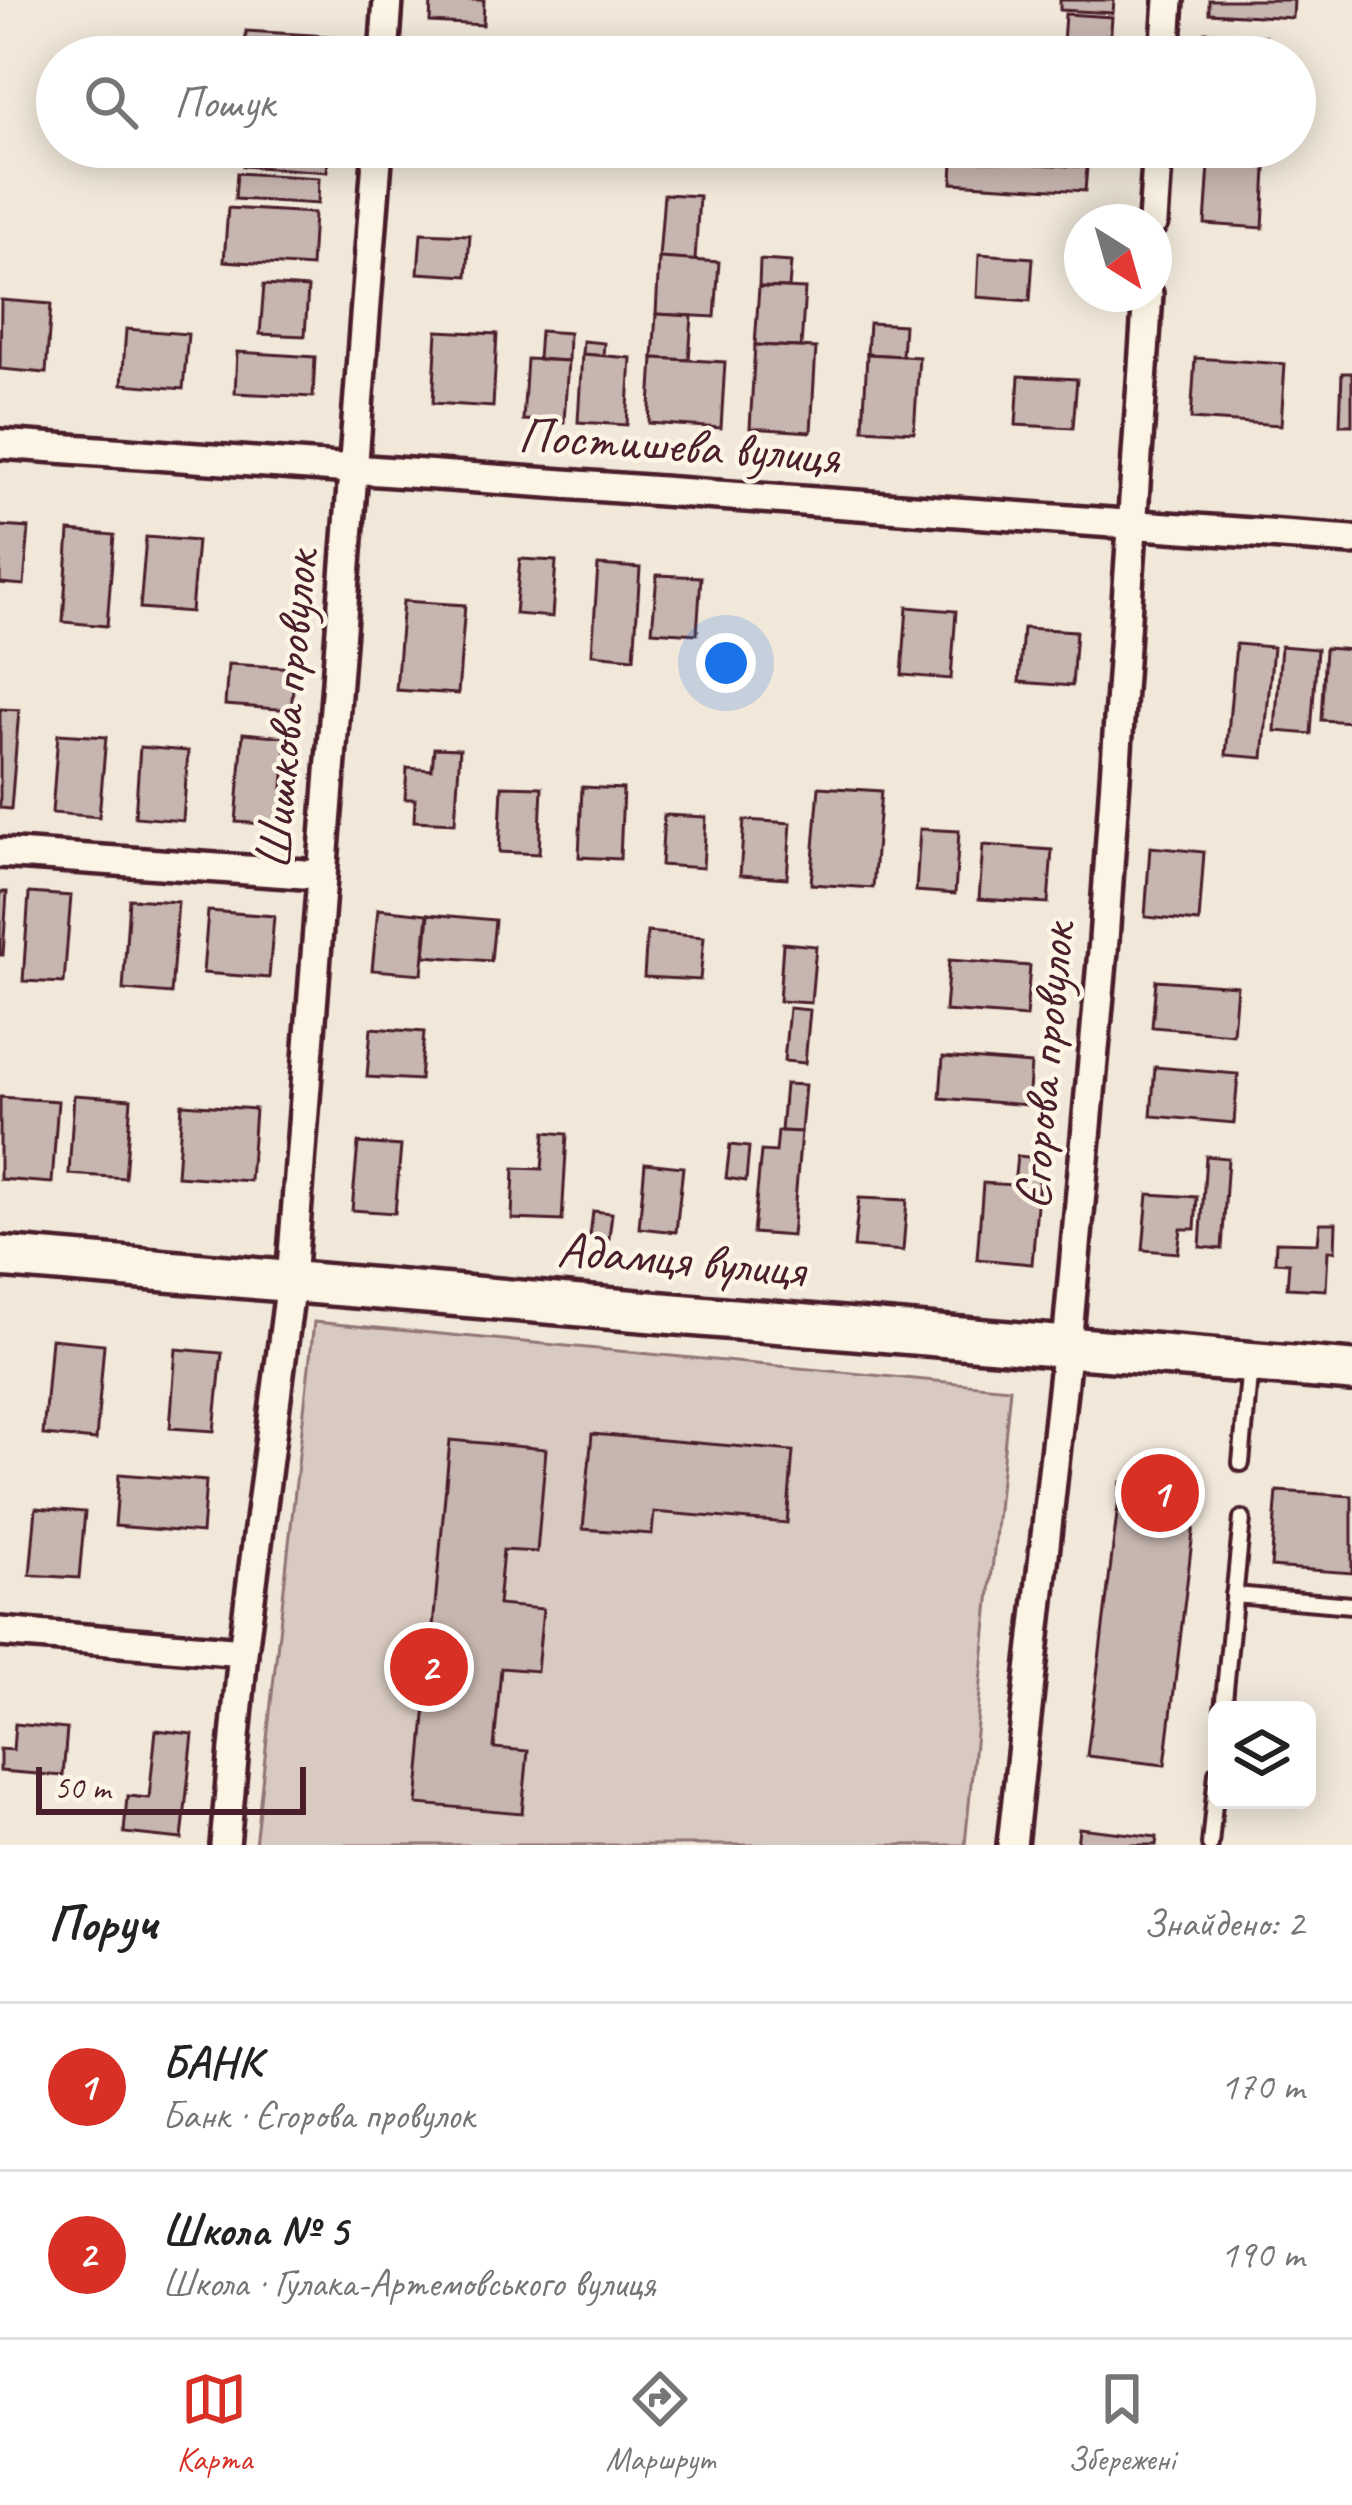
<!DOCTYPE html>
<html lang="uk">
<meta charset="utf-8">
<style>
:root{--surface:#fff;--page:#f6f6f6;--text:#222;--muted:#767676;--line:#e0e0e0;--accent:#d93025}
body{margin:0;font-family:Caveat,sans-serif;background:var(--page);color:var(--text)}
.controls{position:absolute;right:36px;bottom:36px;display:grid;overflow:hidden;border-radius:18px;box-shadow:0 6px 30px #0003}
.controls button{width:108px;height:108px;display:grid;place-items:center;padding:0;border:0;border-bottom:3px solid var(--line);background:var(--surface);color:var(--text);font:60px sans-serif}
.compass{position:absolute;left:1064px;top:204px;width:108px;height:108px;border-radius:50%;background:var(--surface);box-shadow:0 6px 30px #0003;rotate:143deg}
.scale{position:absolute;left:36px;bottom:30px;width:270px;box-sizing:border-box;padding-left:12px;border:6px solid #4a1f2b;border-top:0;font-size:33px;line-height:42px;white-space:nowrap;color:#4a1f2b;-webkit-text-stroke:9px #fcf5e5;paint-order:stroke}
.you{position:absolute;left:726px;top:663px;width:42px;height:42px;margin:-30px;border:9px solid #fff;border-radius:50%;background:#1a73e8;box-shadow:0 0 0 18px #1a73e833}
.badge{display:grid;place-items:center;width:78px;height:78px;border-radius:50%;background:var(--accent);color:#fff;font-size:39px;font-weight:700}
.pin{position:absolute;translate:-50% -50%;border:6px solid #fff;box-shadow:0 3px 12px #0006}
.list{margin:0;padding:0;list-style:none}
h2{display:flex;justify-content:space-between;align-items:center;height:156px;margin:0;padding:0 48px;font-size:51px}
h2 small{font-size:39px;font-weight:400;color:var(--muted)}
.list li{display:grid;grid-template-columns:78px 1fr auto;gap:36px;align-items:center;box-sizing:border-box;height:168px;padding:0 48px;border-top:3px solid var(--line)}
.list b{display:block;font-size:45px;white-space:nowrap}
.list p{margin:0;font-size:39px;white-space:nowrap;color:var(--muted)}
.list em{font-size:39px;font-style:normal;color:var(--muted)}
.icon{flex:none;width:66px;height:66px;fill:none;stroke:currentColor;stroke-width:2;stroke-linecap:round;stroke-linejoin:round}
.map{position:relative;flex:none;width:1352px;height:1845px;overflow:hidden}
.search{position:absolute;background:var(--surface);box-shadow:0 6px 30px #0003;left:36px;right:36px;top:36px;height:132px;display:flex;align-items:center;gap:30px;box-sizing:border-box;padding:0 42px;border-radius:66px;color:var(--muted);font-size:45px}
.sheet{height:492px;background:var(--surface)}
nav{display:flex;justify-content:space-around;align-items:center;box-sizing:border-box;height:168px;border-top:3px solid var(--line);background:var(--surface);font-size:33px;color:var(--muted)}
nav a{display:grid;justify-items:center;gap:6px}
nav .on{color:var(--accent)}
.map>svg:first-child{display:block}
.green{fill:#d8cac0;stroke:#917476;stroke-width:3}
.building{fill:#c7b6af;stroke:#4a1f2b;stroke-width:3}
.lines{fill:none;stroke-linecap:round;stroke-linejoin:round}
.lane-casing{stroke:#4a1f2b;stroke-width:22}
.street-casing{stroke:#4a1f2b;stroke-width:36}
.secondary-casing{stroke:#4a1f2b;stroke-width:48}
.lane{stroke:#fcf5e5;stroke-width:14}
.street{stroke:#fcf5e5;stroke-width:27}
.secondary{stroke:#fcf5e5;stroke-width:39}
.labels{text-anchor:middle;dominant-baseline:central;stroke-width:9;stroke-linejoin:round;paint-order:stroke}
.street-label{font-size:51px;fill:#4a1f2b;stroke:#fcf5e5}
</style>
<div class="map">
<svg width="1352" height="1845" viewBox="0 0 1352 1845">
<rect width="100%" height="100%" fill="#f1e8da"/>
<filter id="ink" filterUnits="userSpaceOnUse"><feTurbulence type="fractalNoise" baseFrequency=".00833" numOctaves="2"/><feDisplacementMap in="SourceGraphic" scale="24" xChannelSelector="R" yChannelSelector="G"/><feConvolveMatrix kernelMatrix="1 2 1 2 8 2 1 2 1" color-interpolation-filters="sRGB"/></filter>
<g filter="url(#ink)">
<!-- green -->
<polygon class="green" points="314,1322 1010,1388 965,1845 255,1845"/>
<!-- building -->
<g class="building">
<polygon points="431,0 484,0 483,25 430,22"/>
<polygon points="1060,0 1114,0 1113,13 1060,10"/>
<polygon points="1209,0 1294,0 1293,18 1209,13"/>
<polygon points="1065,14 1112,17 1109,57 1062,57"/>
<polygon points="246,31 328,36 327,57 245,57"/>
<polygon points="1205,32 1265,36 1264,57 1203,57"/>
<polygon points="244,147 329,147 327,172 243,166"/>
<polygon points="953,159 1087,167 1085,191 952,183"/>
<polygon points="1209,165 1266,168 1263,228 1205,224"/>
<polygon points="237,173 319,178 318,204 235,199"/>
<polygon points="664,194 699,196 695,261 659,258"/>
<polygon points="228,208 314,213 311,267 224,261"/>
<polygon points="421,233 470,235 467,276 418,273"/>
<polygon points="979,254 1033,258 1030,301 977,297"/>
<polygon points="659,258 719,262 715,317 656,314"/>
<polygon points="760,260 791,262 789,288 759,287"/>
<polygon points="264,285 308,288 305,336 260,334"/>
<polygon points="759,287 805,289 801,347 755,345"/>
<polygon points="1,300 51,304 46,373 0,369"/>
<polygon points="656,314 692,316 689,360 653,358"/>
<polygon points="869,323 904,325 902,356 867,354"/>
<polygon points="126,329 188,334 183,389 122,384"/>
<polygon points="437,331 497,334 493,407 433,403"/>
<polygon points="540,331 569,333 568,361 538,359"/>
<polygon points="583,341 604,343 603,356 582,354"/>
<polygon points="755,345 816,348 811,432 750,428"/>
<polygon points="237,352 315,357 313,397 235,393"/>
<polygon points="582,354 631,358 627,425 578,422"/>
<polygon points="867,354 919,357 914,432 863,429"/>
<polygon points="653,358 725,362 721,428 649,423"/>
<polygon points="1195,358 1285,364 1281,425 1191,419"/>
<polygon points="527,359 568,361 564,422 523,420"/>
<polygon points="1342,373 1352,373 1352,425 1340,425"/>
<polygon points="1019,376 1077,379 1073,428 1016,425"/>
<polygon points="0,526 29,528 24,585 0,583"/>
<polygon points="69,531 114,535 107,626 63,622"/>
<polygon points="146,537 197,541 191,612 140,608"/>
<polygon points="520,559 556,561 552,617 515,614"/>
<polygon points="598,565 640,568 634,658 592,654"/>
<polygon points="657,575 701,577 697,634 652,631"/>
<polygon points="403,601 465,605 458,694 396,690"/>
<polygon points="907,607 956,611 951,679 902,675"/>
<polygon points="1023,628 1076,631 1072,686 1019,682"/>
<polygon points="1236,644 1273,647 1263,758 1226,755"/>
<polygon points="1281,646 1317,649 1311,734 1275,731"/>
<polygon points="1325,648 1352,650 1352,722 1321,720"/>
<polygon points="228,664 295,668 291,710 225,705"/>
<polygon points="0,709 19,710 11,809 0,808"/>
<polygon points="243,733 287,737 280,825 236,822"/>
<polygon points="58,734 106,737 99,817 52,813"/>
<polygon points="140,747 188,751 183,821 135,817"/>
<polygon points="434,748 460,749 455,823 414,821 415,799 405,799 407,768 432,770"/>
<polygon points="502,786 542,787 539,854 499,852"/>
<polygon points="582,787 623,789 620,859 579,857"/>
<polygon points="819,787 881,791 873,888 811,884"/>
<polygon points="664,815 706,817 703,868 661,865"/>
<polygon points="744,820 791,823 787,878 740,875"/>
<polygon points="920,829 959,831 955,894 916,891"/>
<polygon points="983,845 1052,850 1048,903 979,899"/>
<polygon points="1150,847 1204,852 1199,922 1145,917"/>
<polygon points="0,892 7,892 3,955 0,955"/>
<polygon points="29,893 71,896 64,983 23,981"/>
<polygon points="129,899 178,902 171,994 123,990"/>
<polygon points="378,909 428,914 422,974 372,970"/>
<polygon points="208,911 274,916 269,978 203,973"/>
<polygon points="429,914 495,920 491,961 425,956"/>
<polygon points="647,932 704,937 700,980 644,977"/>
<polygon points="783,943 816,946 811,1003 779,1001"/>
<polygon points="949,960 1030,966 1026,1017 945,1011"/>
<polygon points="1156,980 1237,986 1233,1034 1152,1027"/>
<polygon points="789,1008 810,1010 805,1063 784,1061"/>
<polygon points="371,1028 424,1032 420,1080 367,1077"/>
<polygon points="943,1057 1031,1064 1028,1105 940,1098"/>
<polygon points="1155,1067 1238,1074 1234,1123 1151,1116"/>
<polygon points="785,1084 805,1085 801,1132 781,1131"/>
<polygon points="74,1095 131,1099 125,1178 69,1174"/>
<polygon points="0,1097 58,1101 52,1183 0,1179"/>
<polygon points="182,1104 255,1109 250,1181 177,1176"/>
<polygon points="778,1131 801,1132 792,1236 753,1233 761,1151 776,1152"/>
<polygon points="545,1132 567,1134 562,1221 512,1219 514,1168 542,1169"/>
<polygon points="358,1143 401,1146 395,1213 352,1210"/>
<polygon points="730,1145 749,1147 746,1181 726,1178"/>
<polygon points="1017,1156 1041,1158 1032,1264 977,1259 983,1183 1014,1185"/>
<polygon points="1206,1156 1228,1158 1222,1249 1200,1247"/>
<polygon points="645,1163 683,1167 676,1232 639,1228"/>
<polygon points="1148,1194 1197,1197 1195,1229 1181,1229 1178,1253 1143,1250"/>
<polygon points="859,1198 907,1200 903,1251 854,1247"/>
<polygon points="593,1211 612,1213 609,1238 590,1236"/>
<polygon points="1320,1223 1336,1223 1335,1251 1328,1251 1326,1290 1287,1288 1289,1263 1275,1262 1276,1242 1318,1243"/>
<polygon points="51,1339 104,1344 96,1440 43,1435"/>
<polygon points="176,1349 222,1353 214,1431 170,1428"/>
<polygon points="592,1434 793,1451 787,1523 654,1512 652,1534 583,1529"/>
<polygon points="450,1440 546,1449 537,1552 503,1550 498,1605 543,1609 537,1671 501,1668 494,1748 528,1751 522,1813 417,1804"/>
<polygon points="119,1474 206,1481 202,1533 115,1526"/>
<polygon points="1121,1482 1198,1491 1165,1765 1087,1756"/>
<polygon points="1277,1491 1352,1496 1352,1573 1271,1567"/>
<polygon points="36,1508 85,1512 79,1578 30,1575"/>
<polygon points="15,1724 67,1729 63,1776 0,1771 0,1749 13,1750"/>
<polygon points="156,1730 193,1734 182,1839 124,1833 127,1796 149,1798"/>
<polygon points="1079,1828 1157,1837 1156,1845 1077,1845"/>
</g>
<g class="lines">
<defs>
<g id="lane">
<polyline points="1241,1463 1250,1365"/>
<polyline points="1234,1595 1352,1605"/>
<polyline points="1223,1710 1242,1519"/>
<polyline points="1210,1845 1217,1773"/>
</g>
<g id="street">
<polyline points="384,57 388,0"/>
<polyline points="1165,57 1169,0"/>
<polyline points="1153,222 1158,147"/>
<polyline points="0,444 1352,540"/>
<polyline points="0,853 319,875"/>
<polyline points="0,1632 243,1652"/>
<polyline points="225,1845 243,1652 291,1281 378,147"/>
<polyline points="1012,1845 1067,1345 1104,940 1148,294"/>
</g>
<polyline id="secondary" points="0,1257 1352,1371"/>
</defs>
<!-- lane casing -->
<use href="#lane" class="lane-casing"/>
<!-- street casing -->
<use href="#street" class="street-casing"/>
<!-- secondary casing -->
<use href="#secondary" class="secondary-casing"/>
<!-- lane -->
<use href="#lane" class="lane"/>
<!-- street -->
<use href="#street" class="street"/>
<!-- secondary -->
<use href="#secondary" class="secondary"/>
</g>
</g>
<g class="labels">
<!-- street labels -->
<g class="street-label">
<text transform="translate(679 445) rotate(4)">Постишева вулиця</text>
<text transform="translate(286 710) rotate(-85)">Шишкова провулок</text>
<text transform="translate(1044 1066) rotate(-85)">Єгорова провулок</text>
<text transform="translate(681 1259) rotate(5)">Адамця вулиця</text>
</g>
</g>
</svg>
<div class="controls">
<button><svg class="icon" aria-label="layers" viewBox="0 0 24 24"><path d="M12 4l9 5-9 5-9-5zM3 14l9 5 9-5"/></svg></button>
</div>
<svg class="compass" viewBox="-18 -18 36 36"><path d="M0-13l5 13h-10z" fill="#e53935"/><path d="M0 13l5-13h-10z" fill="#767676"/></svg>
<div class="scale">50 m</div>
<div class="you"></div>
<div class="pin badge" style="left:1160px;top:1493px">1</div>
<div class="pin badge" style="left:429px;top:1667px">2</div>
<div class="search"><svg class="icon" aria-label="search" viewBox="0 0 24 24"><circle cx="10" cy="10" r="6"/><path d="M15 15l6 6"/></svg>Пошук</div>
</div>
<section class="sheet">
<h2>Поруч<small>Знайдено: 2</small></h2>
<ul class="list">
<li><span class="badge">1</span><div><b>БАНК</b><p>Банк · Єгорова провулок</p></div><em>170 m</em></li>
<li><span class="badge">2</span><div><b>Школа № 5</b><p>Школа · Гулака-Артемовського вулиця</p></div><em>190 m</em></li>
</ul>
</section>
<nav>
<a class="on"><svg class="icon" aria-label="map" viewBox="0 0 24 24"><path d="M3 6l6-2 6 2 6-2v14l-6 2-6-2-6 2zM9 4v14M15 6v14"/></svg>Карта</a>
<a><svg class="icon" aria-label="directions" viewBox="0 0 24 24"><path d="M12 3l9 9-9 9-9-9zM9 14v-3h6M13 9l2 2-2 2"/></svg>Маршрут</a>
<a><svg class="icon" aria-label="saved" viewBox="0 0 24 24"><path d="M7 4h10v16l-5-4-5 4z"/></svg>Збережені</a>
</nav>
